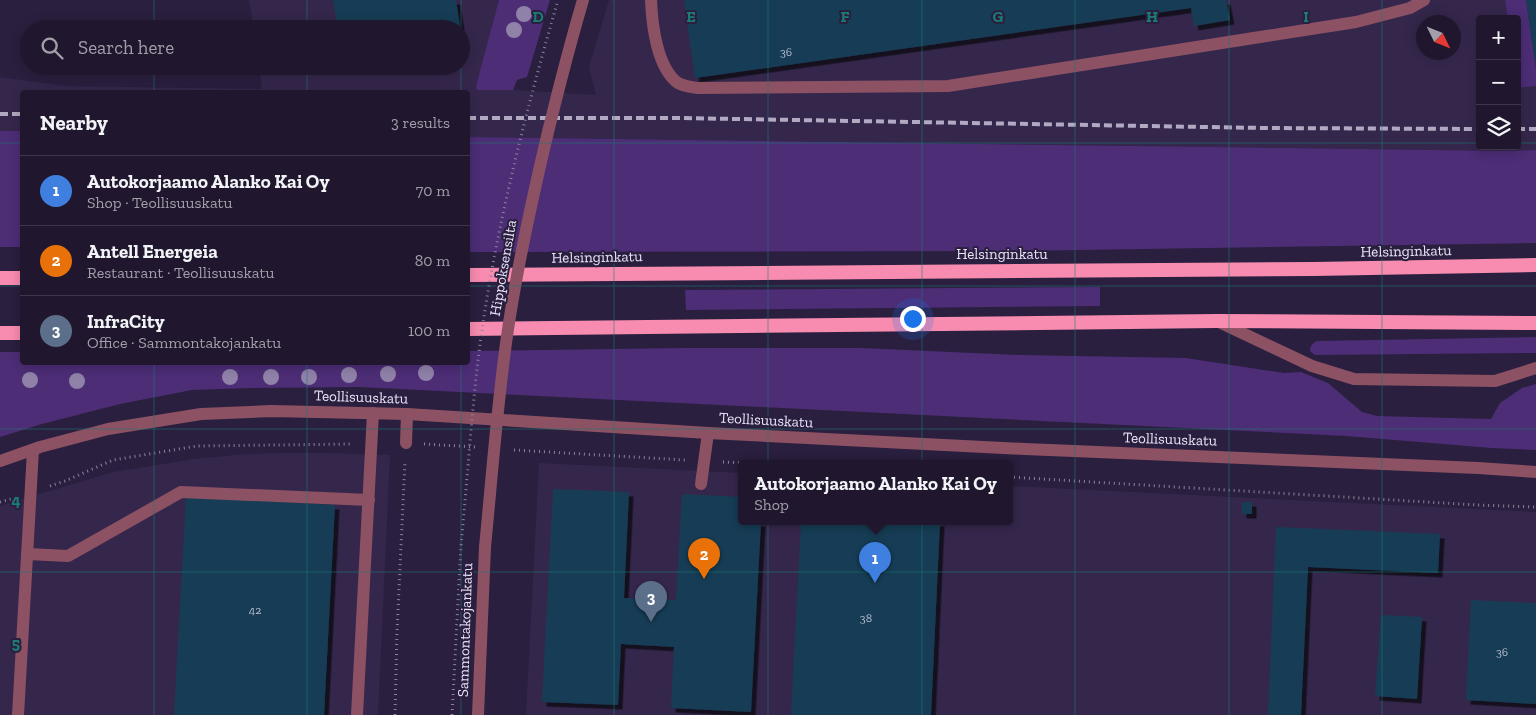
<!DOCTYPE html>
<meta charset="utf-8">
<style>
:root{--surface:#20172e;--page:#2d243a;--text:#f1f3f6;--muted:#a29faa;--line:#3d364a;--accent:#a9c719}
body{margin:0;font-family:"Zilla Slab",serif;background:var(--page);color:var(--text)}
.controls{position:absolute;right:15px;top:15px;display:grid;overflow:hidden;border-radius:5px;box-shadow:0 2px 12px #0003}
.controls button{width:45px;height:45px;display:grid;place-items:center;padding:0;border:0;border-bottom:1px solid var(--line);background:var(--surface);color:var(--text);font:25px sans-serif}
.compass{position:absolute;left:1416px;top:15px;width:45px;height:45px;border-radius:50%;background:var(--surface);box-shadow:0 2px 12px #0003;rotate:133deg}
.you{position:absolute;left:912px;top:318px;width:18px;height:18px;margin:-12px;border:4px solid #fff;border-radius:50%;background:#1a73e8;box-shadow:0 0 0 8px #1a73e833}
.badge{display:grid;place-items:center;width:32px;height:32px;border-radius:50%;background:var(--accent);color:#fff;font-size:16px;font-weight:700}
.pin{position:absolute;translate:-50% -41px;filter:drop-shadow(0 1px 2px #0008)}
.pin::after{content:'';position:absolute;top:26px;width:18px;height:15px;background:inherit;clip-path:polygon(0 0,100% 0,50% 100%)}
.popup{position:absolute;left:738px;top:460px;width:275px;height:65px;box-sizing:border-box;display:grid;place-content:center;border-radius:5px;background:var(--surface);filter:drop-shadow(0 1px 4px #0005);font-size:16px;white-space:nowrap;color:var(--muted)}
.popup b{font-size:19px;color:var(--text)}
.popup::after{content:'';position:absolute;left:50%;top:100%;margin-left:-10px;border:10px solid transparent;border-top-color:var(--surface)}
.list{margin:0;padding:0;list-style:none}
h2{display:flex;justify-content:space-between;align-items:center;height:65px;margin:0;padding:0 20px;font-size:21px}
h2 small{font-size:16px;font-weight:400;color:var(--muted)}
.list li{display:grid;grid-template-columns:32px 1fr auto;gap:15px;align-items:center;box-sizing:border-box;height:70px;padding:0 20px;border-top:1px solid var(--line)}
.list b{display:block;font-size:19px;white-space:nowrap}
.list p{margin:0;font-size:16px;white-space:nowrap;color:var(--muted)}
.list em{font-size:16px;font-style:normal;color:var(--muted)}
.icon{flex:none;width:28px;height:28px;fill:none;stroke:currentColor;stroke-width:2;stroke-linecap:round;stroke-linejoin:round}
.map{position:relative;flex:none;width:1536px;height:715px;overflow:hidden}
.search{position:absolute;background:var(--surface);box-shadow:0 2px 12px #0003;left:20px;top:20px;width:450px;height:55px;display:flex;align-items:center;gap:12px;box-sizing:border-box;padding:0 18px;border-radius:28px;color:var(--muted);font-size:19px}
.panel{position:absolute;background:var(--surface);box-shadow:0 2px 12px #0003;left:20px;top:90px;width:450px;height:275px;border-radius:5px}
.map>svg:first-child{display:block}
.built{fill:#35274c;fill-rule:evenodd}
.green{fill:#4c2d76}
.building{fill:#193c54;filter:url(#shadow)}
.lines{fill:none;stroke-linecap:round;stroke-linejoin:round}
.path{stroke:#8b839d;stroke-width:3;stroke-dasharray:1 4;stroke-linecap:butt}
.service{stroke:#8d5164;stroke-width:12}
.minor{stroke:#8d5164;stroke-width:12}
.tertiary{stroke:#8d5164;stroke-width:12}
.trunk{stroke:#f88cb0;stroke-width:14}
.rail{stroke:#b1aac2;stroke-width:4;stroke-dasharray:8 4;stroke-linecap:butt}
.path-bridge{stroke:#8b839d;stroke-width:3;stroke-dasharray:1 4;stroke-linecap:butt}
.tertiary-bridge{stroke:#8d5164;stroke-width:12}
.tree{fill:#8f81a8}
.grid{fill:none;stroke:#1a7c75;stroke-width:1;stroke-opacity:0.55}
.labels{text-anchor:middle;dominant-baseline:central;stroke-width:4;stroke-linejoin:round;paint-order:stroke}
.number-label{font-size:12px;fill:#b6bad0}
.street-label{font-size:15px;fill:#eae4f9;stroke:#2a1f3e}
.grid-label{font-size:16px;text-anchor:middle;font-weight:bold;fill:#1a7c75;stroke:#2a1f3e;stroke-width:4;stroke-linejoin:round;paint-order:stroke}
</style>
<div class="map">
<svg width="1536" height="715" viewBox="0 0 1536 715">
<defs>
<filter id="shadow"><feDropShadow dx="4.5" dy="4.5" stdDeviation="0" flood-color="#0009"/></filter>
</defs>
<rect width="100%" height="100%" fill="#2a1f3e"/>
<!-- built -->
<g class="built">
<path d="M 249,0 L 504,0 L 477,90 L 513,90 L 596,95 L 589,67 L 609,0 L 1536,0 L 1536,150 L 1505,151 L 468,137 L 468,92 L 22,92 L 22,131 L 0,131 L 0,77 L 64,86 L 262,89 L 259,66 L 461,66 L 461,29 L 254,29 ZM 1480,19 L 1517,19 L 1517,146 L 1480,146 ZM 1424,22 L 1454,22 L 1454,52 L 1424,52 Z"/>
<polygon points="280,453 328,453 390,455 378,715 0,715 0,506 113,472 195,459 245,454"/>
<polygon points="539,463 741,473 741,522 1009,522 1009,486 1536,512 1536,715 526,715"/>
</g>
<!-- green -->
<g class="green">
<polygon points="499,0 550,0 527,77 517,80 513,90 477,90 476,86"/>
<polygon points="1505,0 1526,0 1536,69 1536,86 1517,88 1517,19 1508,19"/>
<rect x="0" y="131" width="22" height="116"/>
<polygon points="468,137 1505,151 1536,150 1536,243 1018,251 468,252"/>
<polygon points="1100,287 1100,306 686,310 685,290"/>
<path d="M 1536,337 L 1536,353 L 1315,355 L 1310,351 C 1310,345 1313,343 1317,341 Z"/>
<polygon points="681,348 861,348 1020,355 1186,358 1284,373 1301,372 1328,383 1362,412 1377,416 1491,419 1500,403 1522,388 1536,384 1536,450 1491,448 1346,436 358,387 249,388 192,390 120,404 42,424 0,437 0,352 22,352 22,362 468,362 468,351"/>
</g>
<!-- building -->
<g class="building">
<polygon points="333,0 456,0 460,26 442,29 338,29"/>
<polygon points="684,0 1226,0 1230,20 1194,26 1191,8 695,78"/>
<polygon points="1526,0 1536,0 1536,61 1535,61"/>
<polygon points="553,489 629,492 624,598 676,600 682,494 741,497 741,522 761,522 751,712 671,708 674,647 621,644 618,705 542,702"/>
<polygon points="186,497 335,505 324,715 174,715"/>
<rect x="1242" y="502" width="10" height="12"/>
<polygon points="801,522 940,522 931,715 791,715"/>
<polygon points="1276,527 1440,534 1438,573 1308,567 1301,715 1268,715"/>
<polygon points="1471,600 1536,603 1536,704 1466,700"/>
<polygon points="1381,615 1422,617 1417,699 1375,696"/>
</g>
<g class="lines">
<!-- path -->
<g class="path">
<polyline points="424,444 475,447"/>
<polyline points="514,450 685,460"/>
<polyline points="723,462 765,464"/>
<polyline points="1009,477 1477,505 1536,507"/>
<polyline points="50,486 65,481 113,460 197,446 353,444"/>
<polyline points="0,502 11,499"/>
<polyline points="395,715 397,632 405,461"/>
<polyline points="452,715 461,545"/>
</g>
<!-- service -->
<g class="service">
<path d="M 651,0 C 652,25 657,68 678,83 C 683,86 691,87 697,88 L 948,86 L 1356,22 L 1410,8 L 1424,0"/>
<polyline points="1217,321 1312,366 1354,379 1495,381 1536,368"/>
<polyline points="406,443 407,414"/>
<polyline points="701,484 708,433"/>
<polyline points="27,554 68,556 181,492 369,500"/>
<polyline points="18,715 33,450"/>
<polyline points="357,715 373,413"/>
</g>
<!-- minor -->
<polyline class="minor" points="0,461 40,447 108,429 201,414 271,411 407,414 708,433 1025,449 1478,468 1536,472"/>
<!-- tertiary -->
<polyline class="tertiary" points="478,715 485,547"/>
<!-- trunk -->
<g class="trunk">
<polyline points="468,275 1314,269 1536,265"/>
<polyline points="0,278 22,278"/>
<polyline points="468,329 1217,321 1536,323"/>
<polyline points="0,333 22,333"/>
</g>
<!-- rail -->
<g class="rail">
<polyline points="0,114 22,114"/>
<polyline points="468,118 679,118 1264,128 1480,129"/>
<polyline points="1517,129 1536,129"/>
</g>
<!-- path-bridge -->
<path class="path-bridge" d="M 461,545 C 467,483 471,421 478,360 C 493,238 524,118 558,0"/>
<!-- tertiary-bridge -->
<path class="tertiary-bridge" d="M 485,547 C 492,476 497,406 507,336 C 517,267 532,199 548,132 C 559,87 570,44 583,0"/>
</g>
<!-- trees -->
<g class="tree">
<circle cx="524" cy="14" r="8"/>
<circle cx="514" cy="30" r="8"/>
<circle cx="426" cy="373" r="8"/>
<circle cx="388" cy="374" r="8"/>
<circle cx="349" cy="375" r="8"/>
<circle cx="230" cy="377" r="8"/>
<circle cx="271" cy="377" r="8"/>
<circle cx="309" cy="377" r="8"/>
<circle cx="30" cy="380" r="8"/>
<circle cx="77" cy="381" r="8"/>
</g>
<!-- grid -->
<path class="grid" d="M 154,0 L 154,29M 307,0 L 307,29M 461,0 L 461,29M 614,0 L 614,715M 768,0 L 768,715M 922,0 L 922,715M 1075,0 L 1075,715M 1229,0 L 1229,715M 1382,0 L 1382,715M 154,66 L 154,92M 307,66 L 307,92M 461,66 L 461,92M 0,143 L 22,143M 468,143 L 1480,143M 1517,143 L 1536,143M 0,286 L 22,286M 468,286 L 1536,286M 154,362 L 154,715M 307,362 L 307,715M 461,362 L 461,715M 0,429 L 1536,429M 0,572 L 1536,572"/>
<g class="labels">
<!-- number labels -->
<g class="number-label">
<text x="786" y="52">36</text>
<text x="255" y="610">42</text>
<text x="866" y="618">38</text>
<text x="1502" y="652">36</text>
</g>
<!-- street labels -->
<g class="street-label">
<text transform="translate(1406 251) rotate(-1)">Helsinginkatu</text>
<text x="1002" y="254">Helsinginkatu</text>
<text transform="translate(597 257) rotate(-1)">Helsinginkatu</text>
<text transform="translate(503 268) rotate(-80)">Hippoksensilta</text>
<text transform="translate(361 397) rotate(2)">Teollisuuskatu</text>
<text transform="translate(766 420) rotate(3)">Teollisuuskatu</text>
<text transform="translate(1170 439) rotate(2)">Teollisuuskatu</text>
<text transform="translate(465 630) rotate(-88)">Sammontakojankatu</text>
</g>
</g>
<g class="grid-label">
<text x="538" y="22">D</text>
<text x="691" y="22">E</text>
<text x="845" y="22">F</text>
<text x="998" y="22">G</text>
<text x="1152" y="22">H</text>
<text x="1306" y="22">I</text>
<text x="16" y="506">4</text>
<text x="16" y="649">5</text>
</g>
</svg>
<div class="controls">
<button>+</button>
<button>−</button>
<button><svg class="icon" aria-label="layers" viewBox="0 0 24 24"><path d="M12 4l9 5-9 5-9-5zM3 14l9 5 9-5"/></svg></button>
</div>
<svg class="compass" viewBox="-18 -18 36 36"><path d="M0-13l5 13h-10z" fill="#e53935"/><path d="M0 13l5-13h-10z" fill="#a29faa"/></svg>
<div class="you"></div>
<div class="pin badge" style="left:875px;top:583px;background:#3f7fe0">1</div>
<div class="popup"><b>Autokorjaamo Alanko Kai Oy</b>Shop</div>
<div class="pin badge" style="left:704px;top:579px;background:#e8710a">2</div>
<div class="pin badge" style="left:651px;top:622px;background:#5c6f8a">3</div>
<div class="search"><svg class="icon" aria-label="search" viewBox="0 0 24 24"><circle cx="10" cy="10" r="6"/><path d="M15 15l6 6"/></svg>Search here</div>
<section class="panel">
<h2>Nearby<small>3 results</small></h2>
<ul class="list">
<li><span class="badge" style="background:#3f7fe0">1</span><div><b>Autokorjaamo Alanko Kai Oy</b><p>Shop · Teollisuuskatu</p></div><em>70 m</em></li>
<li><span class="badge" style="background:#e8710a">2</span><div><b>Antell Energeia</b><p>Restaurant · Teollisuuskatu</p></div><em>80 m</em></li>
<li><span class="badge" style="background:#5c6f8a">3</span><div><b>InfraCity</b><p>Office · Sammontakojankatu</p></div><em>100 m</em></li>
</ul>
</section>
</div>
